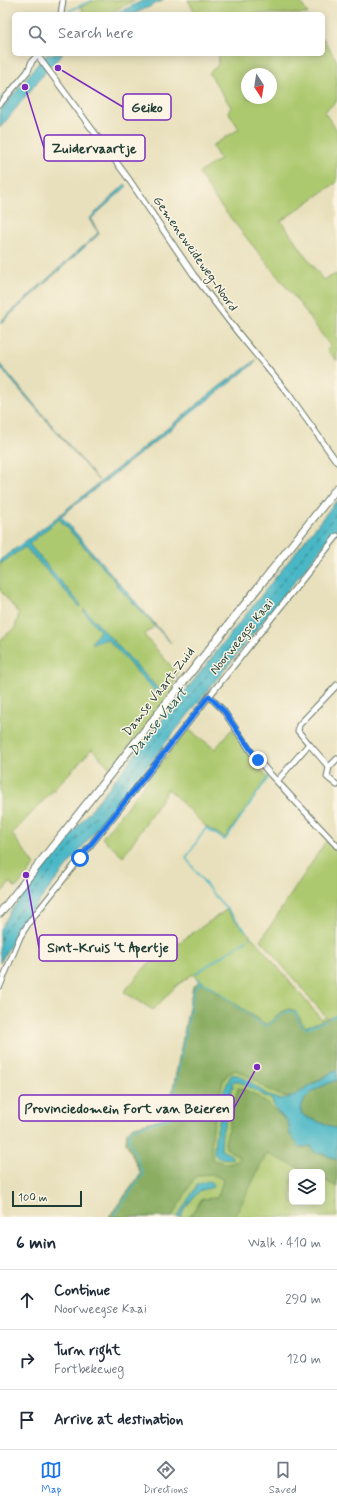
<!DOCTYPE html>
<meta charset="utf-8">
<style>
:root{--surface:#fff;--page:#f6f6f7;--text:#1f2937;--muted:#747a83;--line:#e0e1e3;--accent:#1a73e8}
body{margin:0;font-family:Mynerve,sans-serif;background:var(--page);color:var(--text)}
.controls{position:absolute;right:12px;bottom:12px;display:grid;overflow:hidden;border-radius:6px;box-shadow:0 2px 10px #0003}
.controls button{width:36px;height:36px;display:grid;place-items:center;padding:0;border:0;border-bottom:1px solid var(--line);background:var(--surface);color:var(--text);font:20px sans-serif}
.compass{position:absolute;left:241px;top:68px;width:36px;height:36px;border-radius:50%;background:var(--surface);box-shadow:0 2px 10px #0003;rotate:168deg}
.scale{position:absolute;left:12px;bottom:10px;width:70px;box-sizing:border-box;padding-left:4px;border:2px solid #1f3d34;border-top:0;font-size:11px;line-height:14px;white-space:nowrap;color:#1f3d34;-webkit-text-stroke:3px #fcf5e5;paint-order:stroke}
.stop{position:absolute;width:12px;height:12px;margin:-9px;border:3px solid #1a73e8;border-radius:50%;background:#fff}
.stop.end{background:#1a73e8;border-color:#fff;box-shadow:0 1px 4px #0008}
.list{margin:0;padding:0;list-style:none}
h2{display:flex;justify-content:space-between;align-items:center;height:52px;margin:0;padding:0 16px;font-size:17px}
h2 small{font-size:13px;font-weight:400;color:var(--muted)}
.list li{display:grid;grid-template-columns:26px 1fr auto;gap:12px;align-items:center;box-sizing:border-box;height:60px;padding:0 16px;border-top:1px solid var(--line)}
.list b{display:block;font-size:15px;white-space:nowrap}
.list p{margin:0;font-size:13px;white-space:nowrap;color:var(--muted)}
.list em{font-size:13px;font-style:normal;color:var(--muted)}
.icon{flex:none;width:22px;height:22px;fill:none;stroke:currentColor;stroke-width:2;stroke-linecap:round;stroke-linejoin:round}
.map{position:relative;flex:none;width:337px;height:1217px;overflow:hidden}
.search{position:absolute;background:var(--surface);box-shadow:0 2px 10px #0003;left:12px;right:12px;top:12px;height:44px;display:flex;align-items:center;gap:10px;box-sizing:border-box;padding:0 14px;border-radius:6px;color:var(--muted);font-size:15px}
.sheet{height:232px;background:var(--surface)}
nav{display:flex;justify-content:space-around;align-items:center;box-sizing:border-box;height:56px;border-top:1px solid var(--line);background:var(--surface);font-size:11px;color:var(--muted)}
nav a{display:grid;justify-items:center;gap:2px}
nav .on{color:var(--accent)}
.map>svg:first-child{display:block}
.green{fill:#adc96f;stroke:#668352;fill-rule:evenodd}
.forest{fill:#8aad62;stroke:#54754b}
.water{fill:#4ab7c6;stroke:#347a7d}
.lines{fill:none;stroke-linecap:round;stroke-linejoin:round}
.stream{stroke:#4ab7c6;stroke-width:1.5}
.ferry{stroke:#2a5c58;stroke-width:1;stroke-dasharray:5 4;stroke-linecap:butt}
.street-casing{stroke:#657664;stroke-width:7}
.secondary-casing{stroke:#657664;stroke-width:9}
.street{stroke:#fff;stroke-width:5}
.secondary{stroke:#fff;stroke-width:7}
.route{stroke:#1a73e8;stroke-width:5}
.labels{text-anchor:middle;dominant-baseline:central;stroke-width:3;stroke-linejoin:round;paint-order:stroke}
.street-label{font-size:13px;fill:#1f3d34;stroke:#fcf5e5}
.water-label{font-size:14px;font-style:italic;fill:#2a5c58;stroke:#fcf5e5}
.leader{fill:none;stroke:#7b2cbf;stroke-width:1.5}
.callout-dot{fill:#7b2cbf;stroke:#fcf5e5;stroke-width:1.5}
.callout{fill:#fcf5e5;stroke:#7b2cbf;stroke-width:1.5}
.callout-label{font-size:14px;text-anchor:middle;font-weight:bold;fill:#1f3d34}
</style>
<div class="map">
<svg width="337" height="1217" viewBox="0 0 337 1217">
<rect width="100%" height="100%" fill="#fcf5e5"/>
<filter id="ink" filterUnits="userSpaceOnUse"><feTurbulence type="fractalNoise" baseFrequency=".025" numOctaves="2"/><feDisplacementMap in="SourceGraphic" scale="8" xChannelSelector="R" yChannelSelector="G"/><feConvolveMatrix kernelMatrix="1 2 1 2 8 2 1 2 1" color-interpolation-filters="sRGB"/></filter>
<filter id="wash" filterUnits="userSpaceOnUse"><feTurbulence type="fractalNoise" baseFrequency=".012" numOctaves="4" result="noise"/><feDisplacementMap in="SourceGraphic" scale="16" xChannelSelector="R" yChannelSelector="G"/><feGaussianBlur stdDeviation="0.9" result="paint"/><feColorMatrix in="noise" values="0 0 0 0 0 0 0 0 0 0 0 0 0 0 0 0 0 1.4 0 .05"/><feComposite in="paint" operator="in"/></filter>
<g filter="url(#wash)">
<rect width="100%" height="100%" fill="#e8e0bc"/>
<!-- green -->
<g class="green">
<polygon points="96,0 136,0 107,14 85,14 81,7"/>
<polygon points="188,0 299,0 308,14 196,14"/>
<path d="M 323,38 L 337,61 L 337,101 L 324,112 L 337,130 L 337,182 L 281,221 L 323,280 L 337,274 L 337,361 L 327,350 L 330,346 L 300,304 L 216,200 L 199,173 L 220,159 L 212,146 L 239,129 L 228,111 L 231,107 L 209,73 L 218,65 L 219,54 L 323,54 ZM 247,74 L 271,74 L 271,98 L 247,98 Z"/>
<polygon points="59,518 156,625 144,635 177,673 174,683 175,689 111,769 92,749 12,834 35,865 16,888 10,883 0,894 0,640 15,628 19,614 0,590 0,562"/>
<polygon points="188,729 215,749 232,729 247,753 268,778 225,838 205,826 168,789 123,857 102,838"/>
<path d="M 326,841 L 337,853 L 337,1217 L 109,1217 L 141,1174 L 126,1142 L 127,1132 L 132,1127 L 164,1118 L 168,1115 L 193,987 L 199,982 L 193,974 L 176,986 L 153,1010 L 124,992 L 147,965 L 226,910 L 260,946 L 321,1019 L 326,1017 L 261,940 ZM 292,1172 L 322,1172 L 322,1202 L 292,1202 Z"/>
</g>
<!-- forest -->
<g class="forest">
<path d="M 200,980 L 267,1025 L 279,1013 L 290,1009 L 295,1011 L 305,1027 L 337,1015 L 337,1070 C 325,1075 315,1082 304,1089 C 300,1091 297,1095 294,1096 C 280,1103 251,1074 235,1070 L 227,1075 L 223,1081 C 219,1099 207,1144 213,1160 L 229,1164 L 237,1161 L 239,1157 L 226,1148 L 225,1143 L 238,1088 C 257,1091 274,1111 288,1122 L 290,1134 L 303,1147 L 311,1146 L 317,1153 L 324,1154 L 337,1160 L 337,1187 L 322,1179 L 322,1172 L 307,1172 L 267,1153 L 235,1217 L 189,1217 L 202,1199 L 215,1198 L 219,1194 L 223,1180 C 215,1173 204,1173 195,1177 L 172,1217 L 109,1217 L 141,1174 L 126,1142 L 127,1132 L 132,1127 L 164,1118 L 168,1115 L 193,987 Z"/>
<path d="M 337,1080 L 337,1129 L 306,1117 L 301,1113 C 301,1093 322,1086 337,1080 Z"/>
</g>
<!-- water -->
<g class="water">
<polygon points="144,0 164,0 134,14 115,14"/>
<polygon points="47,54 63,54 49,68 43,59"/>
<polygon points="40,61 47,70 0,128 0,111"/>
<polygon points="125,184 127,186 91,219 99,234 0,324 0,322 97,234 98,232 89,219"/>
<polygon points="256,360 256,362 61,516 171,643 117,586 116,582 59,519 29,544 81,605 80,607 25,547 0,564 0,560 47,525 220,386"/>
<polygon points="0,364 99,481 0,367"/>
<polygon points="337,500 337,529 48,890 26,919 0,963 0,929 12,909"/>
<polygon points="84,609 158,689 160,694 158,695 107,639 93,644 92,642 100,631 84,612"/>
<path d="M 337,1070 L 337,1080 C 322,1086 301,1093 301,1113 L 306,1117 L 337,1129 L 337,1160 L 324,1154 L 315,1153 L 311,1146 L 299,1147 L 290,1134 L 288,1122 L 275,1109 L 272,1100 L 240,1082 L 232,1082 L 233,1087 L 230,1092 L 231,1098 L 222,1133 L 221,1150 L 231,1155 L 232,1159 L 218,1158 L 214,1153 L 215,1138 L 224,1101 L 223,1093 L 231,1075 C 246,1071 264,1101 283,1099 C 296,1098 322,1077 337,1070 Z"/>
<polygon points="208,1181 213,1183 213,1187 199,1191 184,1209 181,1217 177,1217 198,1184"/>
</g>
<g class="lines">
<!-- stream -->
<g class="stream">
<polyline points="69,11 92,0"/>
<polyline points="0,98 2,96"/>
<polyline points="247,932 210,890 186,858 206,828 225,840 269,776"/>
<polyline points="250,938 250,936"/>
<polyline points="196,974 196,973 247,940"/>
<polyline points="198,978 201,982"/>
<polyline points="329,1019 337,1015"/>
<path d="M 113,1217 L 143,1174 L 129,1139 L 129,1133 L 134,1128 L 169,1118 L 194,989 L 201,982 L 212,987 L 264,1026 C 274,1025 279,1012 290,1011 L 296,1013 L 300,1024 L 306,1028 L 325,1021"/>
</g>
<!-- ferry -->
<polyline class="ferry" points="0,941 5,929 337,513"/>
</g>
</g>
<g filter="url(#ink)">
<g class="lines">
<defs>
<g id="street">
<polyline points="61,14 63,0"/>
<polyline points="38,56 128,178 193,274 239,334 287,392 337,462"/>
<polyline points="0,104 28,71 32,61 39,54"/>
<polyline points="209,696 223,710 252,753 271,775 337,846"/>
<polyline points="309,744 329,767 327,777 337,785"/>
<polyline points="329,767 337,759"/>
<polyline points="277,781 309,744 298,731 299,725 337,685"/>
<polyline points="0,986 20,937 30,921 337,536"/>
</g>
<polyline id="secondary" points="0,913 337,488"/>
</defs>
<!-- street casing -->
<use href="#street" class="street-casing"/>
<!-- secondary casing -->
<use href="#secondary" class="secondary-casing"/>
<!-- street -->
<use href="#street" class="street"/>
<!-- secondary -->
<use href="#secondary" class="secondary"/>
</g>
</g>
<g class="lines" filter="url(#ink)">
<!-- route -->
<polyline class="route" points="80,858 209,696 223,710 258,760"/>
</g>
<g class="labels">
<!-- street labels -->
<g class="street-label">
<text transform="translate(195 254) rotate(55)">Gemeneweideweg-Noord</text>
<text transform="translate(242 637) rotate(-51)">Noorweegse Kaai</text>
<text transform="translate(159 692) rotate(-52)">Damse Vaart-Zuid</text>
</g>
<!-- water labels -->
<g class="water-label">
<text transform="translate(158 722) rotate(-51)">Damse Vaart</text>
</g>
</g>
<!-- callouts -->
<path class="leader" d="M58 68L123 107M25 87L44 148M26 875L39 948M257 1067L234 1108"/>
<g class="callout-dot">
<circle cx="58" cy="68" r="4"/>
<circle cx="25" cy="87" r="4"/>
<circle cx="26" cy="875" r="4"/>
<circle cx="257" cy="1067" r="4"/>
</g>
<g class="callout">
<rect x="123" y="94" width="48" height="26" rx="4"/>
<rect x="44" y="135" width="101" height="26" rx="4"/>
<rect x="39" y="935" width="138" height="26" rx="4"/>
<rect x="19" y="1095" width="215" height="26" rx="4"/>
</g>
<g class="callout-label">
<text x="147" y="112">Geiko</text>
<text x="94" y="153">Zuidervaartje</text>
<text x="108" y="952">Sint-Kruis 't Apertje</text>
<text x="127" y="1113">Provinciedomein Fort van Beieren</text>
</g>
</svg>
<div class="controls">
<button><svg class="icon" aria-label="layers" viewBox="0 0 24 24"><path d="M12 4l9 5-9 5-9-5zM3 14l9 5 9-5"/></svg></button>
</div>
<svg class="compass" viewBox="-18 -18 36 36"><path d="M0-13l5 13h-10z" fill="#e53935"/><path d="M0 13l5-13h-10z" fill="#747a83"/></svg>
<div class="scale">100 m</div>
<div class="stop" style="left:80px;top:858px"></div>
<div class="stop end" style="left:258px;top:760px"></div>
<div class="search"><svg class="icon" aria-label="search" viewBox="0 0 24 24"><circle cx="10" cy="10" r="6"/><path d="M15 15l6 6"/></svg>Search here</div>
</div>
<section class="sheet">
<h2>6 min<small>Walk · 410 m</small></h2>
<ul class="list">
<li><svg class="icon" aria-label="ahead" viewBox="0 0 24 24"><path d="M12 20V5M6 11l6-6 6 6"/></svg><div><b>Continue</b><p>Noorweegse Kaai</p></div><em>290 m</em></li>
<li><svg class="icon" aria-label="right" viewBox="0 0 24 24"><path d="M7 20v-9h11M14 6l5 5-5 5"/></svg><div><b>Turn right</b><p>Fortbekeweg</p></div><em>120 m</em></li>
<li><svg class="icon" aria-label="arrive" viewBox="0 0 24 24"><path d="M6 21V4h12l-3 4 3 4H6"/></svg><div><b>Arrive at destination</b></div></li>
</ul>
</section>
<nav>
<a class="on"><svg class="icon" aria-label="map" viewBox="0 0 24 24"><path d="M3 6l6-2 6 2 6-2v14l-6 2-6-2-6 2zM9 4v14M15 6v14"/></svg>Map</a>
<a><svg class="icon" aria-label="directions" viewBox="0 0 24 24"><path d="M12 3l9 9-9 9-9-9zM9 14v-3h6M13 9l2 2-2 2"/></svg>Directions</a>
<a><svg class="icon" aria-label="saved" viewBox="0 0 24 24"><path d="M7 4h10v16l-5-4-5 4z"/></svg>Saved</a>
</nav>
